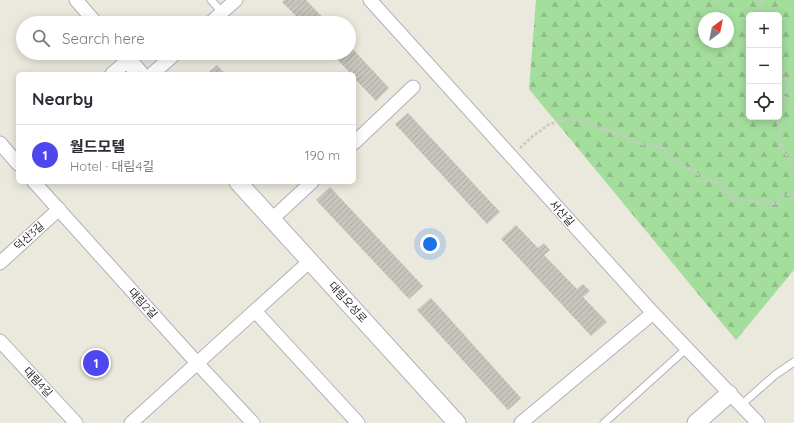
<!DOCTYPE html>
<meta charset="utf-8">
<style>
:root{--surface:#fff;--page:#f2f2f3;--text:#2b2b33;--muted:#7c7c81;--line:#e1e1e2;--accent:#4e47ed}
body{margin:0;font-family:Quicksand,"Noto Sans KR",sans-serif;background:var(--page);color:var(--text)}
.controls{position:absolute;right:12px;top:12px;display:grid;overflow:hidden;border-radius:6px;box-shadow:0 2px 10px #0003}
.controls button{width:36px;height:36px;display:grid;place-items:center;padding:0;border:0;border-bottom:1px solid var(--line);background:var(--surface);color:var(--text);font:20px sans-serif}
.compass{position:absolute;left:698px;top:12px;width:36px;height:36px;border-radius:50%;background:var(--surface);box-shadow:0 2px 10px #0003;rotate:32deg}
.you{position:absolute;left:430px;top:244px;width:14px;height:14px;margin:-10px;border:3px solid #fff;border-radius:50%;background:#1a73e8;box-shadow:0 0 0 6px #1a73e833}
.badge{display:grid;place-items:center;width:26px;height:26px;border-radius:50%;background:var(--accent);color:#fff;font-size:13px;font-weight:700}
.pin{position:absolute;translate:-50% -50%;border:2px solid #fff;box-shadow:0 1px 4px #0006}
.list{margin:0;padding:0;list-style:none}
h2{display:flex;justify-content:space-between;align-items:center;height:52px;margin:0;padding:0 16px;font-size:17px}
h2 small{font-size:13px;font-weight:400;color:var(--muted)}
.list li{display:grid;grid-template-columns:26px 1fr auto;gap:12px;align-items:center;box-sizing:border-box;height:60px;padding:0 16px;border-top:1px solid var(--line)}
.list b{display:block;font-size:15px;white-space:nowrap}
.list p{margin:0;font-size:13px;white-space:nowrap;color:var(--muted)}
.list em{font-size:13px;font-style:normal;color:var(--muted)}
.icon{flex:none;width:22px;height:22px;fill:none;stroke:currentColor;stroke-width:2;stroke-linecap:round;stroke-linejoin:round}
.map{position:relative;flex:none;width:794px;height:423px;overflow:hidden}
.search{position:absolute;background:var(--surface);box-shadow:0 2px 10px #0003;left:16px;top:16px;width:340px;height:44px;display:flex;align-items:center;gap:10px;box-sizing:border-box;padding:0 14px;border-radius:22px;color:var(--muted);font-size:15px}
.panel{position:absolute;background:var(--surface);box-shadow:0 2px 10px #0003;left:16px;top:72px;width:340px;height:112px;border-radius:6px}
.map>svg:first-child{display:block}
.forest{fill:url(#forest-firs);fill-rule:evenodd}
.building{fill:url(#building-hatch)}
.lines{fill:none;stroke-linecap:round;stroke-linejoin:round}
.service-casing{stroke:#b1b0bc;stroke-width:9}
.minor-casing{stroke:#b1b0bc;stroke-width:15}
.tertiary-casing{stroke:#b1b0bc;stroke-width:19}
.path{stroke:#c8c8c8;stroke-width:2.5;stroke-dasharray:3 2;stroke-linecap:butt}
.service{stroke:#fff;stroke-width:7}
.minor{stroke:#fff;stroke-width:13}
.tertiary{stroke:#fff;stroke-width:17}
.labels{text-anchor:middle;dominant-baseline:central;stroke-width:3;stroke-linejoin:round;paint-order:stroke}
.street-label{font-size:11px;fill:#2a2a2a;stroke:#fff}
</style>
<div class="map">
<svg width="794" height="423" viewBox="0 0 794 423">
<defs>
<pattern id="forest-firs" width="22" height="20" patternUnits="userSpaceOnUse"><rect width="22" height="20" fill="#a4de9d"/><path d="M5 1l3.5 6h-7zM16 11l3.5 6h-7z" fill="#8dbf87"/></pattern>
<pattern id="building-hatch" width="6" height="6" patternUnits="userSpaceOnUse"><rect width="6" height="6" fill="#c6c4bc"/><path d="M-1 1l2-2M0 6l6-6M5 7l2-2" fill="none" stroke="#aaa9a2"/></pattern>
</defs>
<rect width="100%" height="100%" fill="#ebe8dd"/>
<!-- forest -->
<path class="forest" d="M 536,0 L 794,0 L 794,270 L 736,340 L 529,89 ZM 749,15 L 779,15 L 779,117 L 749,117 ZM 704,18 L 728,18 L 728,42 L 704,42 Z"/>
<!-- building -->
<g class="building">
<polygon points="284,0 306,0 328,23 303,23 282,2"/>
<polygon points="349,45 389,88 376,101 354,78 354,74 351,74 331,53 349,53"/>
<polygon points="217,65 225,74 207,74"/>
<polygon points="408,113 500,212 487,224 395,124"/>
<polygon points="330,187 423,286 409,299 316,200"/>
<polygon points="516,225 538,248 544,243 550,250 544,255 577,289 583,284 590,291 583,297 607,322 591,336 501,239"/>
<polygon points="431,298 521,398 508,410 417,310"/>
</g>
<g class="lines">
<defs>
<g id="service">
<polyline points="211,0 222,12"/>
<polyline points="741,405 775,375 794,362"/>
<polyline points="604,423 686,349"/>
</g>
<g id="minor">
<polyline points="76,0 96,23"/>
<polyline points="370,0 653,313 758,423"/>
<polyline points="210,23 236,0"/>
<polyline points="112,74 128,60 122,53"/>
<polyline points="152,74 176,53"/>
<polyline points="0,143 18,164"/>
<polyline points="354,143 413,87"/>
<polyline points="34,182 197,363 253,423"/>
<polyline points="272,219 312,182"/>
<polyline points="0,263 59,209"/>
<polyline points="255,311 358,423"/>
<polyline points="0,341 76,423"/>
<polyline points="131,423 310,261"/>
<polyline points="521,423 653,313"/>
</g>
<g id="tertiary">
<polyline points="128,60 140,74"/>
<polyline points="238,182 457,423"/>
<polyline points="696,423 729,394"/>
</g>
</defs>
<!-- service casing -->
<use href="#service" class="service-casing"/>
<!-- minor casing -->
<use href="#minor" class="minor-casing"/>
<!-- tertiary casing -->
<use href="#tertiary" class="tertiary-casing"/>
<!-- path -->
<g class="path">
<polyline points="761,0 761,5 762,15"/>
<polyline points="779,57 787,88 778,121 782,148 794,166"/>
<polyline points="520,148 533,136 548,125 567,118 574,119 591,124 647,146 663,148 674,160 693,172 719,184 732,199 778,204 783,195 794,194"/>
</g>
<!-- service -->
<use href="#service" class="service"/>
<!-- minor -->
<use href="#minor" class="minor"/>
<!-- tertiary -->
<use href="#tertiary" class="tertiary"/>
</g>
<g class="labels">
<!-- street labels -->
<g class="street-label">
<text transform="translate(562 213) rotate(48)">서산길</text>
<text transform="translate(29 236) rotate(-42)">덕산3길</text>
<text transform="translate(348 302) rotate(48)">대림오성로</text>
<text transform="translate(143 303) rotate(48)">대림2길</text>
<text transform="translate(38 382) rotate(47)">대림4길</text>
</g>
</g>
</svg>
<div class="controls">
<button>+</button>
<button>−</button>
<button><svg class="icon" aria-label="locate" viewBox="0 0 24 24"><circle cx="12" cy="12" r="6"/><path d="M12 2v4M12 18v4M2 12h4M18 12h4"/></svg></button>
</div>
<svg class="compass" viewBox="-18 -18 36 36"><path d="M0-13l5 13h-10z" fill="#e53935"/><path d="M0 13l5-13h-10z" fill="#7c7c81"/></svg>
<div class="you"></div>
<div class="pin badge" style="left:96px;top:363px">1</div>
<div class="search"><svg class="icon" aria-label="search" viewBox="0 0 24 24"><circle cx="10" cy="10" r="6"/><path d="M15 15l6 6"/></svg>Search here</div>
<section class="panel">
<h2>Nearby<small></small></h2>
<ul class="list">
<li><span class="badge">1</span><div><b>월드모텔</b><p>Hotel · 대림4길</p></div><em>190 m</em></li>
</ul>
</section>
</div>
